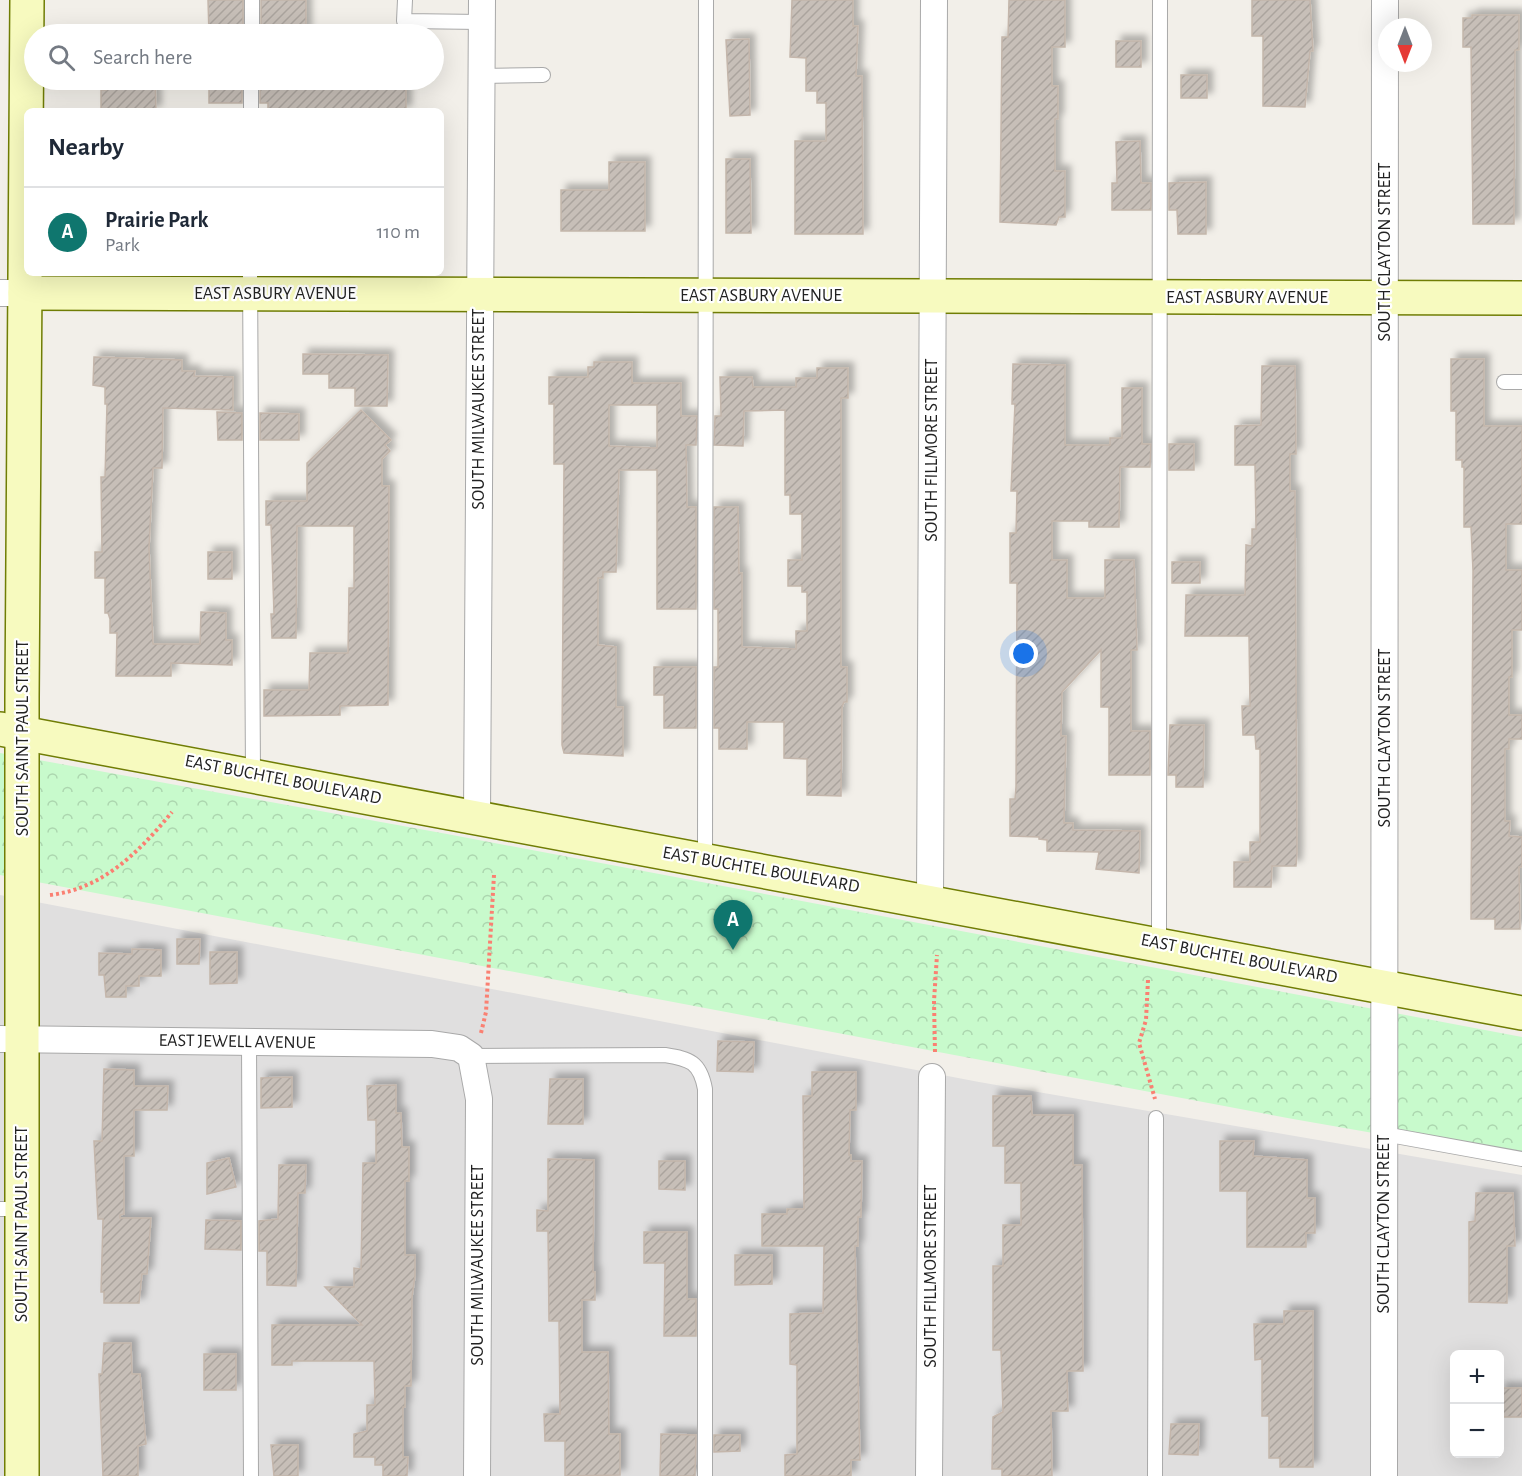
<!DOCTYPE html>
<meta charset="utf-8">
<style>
:root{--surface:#fff;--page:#f6f6f7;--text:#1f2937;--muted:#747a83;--line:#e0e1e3;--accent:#0f766e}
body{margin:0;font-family:"Alegreya Sans",sans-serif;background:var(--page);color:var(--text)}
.controls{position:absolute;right:18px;bottom:18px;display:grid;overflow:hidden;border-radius:9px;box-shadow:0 6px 24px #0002}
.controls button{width:54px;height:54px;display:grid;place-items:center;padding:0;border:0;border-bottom:2px solid var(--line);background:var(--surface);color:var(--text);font:30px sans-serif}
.compass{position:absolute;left:1378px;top:18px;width:54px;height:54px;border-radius:50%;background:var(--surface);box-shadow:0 6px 24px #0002;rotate:180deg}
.you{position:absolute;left:1024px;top:654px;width:21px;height:21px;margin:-15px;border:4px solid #fff;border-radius:50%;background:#1a73e8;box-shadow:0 0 0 9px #1a73e833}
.badge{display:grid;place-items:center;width:39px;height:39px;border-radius:50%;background:var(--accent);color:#fff;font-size:20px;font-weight:700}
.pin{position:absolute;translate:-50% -50px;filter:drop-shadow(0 2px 3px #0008)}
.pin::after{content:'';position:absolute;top:32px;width:21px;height:18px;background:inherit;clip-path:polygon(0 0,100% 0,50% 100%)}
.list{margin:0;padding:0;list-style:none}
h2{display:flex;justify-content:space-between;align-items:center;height:78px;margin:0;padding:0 24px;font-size:26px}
h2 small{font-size:20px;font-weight:400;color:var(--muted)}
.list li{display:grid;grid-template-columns:39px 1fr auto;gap:18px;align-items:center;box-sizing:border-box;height:90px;padding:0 24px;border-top:2px solid var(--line)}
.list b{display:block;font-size:22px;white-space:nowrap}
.list p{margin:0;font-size:20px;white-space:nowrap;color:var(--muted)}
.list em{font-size:20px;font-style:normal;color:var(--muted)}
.icon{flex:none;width:33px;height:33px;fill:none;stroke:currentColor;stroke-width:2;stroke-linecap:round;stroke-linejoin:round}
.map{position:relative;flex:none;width:1522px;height:1476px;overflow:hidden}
.search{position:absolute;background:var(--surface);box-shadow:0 6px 24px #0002;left:24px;top:24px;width:420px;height:66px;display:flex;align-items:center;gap:15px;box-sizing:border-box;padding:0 21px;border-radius:33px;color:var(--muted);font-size:22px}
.panel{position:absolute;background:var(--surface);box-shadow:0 6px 24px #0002;left:24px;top:108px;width:420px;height:168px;border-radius:9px}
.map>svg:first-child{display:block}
.residential{fill:#e0dfdf;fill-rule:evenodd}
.park{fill:url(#park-crowns)}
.building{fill:url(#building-hatch);stroke:#c4b6ab;stroke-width:1.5;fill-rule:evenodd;filter:url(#shadow)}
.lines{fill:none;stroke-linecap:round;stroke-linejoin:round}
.lane-casing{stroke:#a9a9a9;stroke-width:16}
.street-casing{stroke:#a9a9a9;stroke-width:28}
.secondary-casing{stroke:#707d05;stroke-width:36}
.path{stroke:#fa8072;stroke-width:4;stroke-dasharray:3 3;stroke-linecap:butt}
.lane{stroke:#fff;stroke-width:14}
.street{stroke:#fff;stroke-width:26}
.secondary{stroke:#f7fabf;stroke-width:33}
.labels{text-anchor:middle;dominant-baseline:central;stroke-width:4.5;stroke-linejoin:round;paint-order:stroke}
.street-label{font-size:18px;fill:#222;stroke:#fff}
</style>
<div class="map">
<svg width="1522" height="1476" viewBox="0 0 1522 1476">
<defs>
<pattern id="park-crowns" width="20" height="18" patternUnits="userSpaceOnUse" patternTransform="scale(1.5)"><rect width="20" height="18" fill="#c8facc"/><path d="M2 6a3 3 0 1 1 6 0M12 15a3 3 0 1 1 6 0" fill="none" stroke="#acd6af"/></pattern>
<pattern id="building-hatch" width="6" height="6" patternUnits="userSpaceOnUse" patternTransform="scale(1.5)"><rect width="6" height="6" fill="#c7bfb8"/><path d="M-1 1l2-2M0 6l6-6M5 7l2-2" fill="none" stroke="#aba49e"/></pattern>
<filter id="shadow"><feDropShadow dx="5.5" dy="-5.5" stdDeviation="3" flood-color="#0004"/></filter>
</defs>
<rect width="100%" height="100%" fill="#f2efe9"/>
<!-- residential -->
<path class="residential" d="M 0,895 L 979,1082 L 1522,1175 L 1522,1476 L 0,1476 ZM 1454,1354 L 1500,1354 L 1500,1454 L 1454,1454 Z"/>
<!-- park -->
<polygon class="park" points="0,753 447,834 1522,1037 1522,1159 1293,1119 0,875"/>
<!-- building -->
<g class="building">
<polygon points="208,0 243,0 243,34 209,34"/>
<rect x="261" y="0" width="45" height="34"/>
<polygon points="792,0 853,0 853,26 858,26 856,76 862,76 863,234 795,234 795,141 826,141 826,103 817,103 817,91 806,91 806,58 790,57"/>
<polygon points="1009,0 1065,0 1065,47 1052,47 1052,86 1058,86 1058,119 1055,119 1055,171 1065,171 1065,217 1059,217 1056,225 1000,222 1002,37 1008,37"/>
<polygon points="1252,0 1310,0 1313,51 1310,51 1305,107 1263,106 1263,36 1252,36"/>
<polygon points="1472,15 1519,15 1519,50 1515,50 1514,224 1473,224 1471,47 1463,47 1463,18 1472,18"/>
<polygon points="749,39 750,115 730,116 726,40"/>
<rect x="1116" y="41" width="25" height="26"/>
<rect x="1181" y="75" width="26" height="23"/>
<polygon points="106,80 155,80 156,111 101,111 101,90 106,90"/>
<rect x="209" y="80" width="33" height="23"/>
<polygon points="260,80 406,80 406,111 268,111 268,103 260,103"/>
<polygon points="1140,141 1141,183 1151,183 1151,210 1112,210 1112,183 1117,183 1116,142"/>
<polygon points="726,159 750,159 751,233 726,233"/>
<polygon points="609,162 645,162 645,231 561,231 561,190 609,190"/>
<polygon points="1206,182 1206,234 1178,234 1177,210 1169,210 1169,183"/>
<polygon points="303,354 388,355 387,406 355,406 355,388 329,388 329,374 303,374"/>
<polygon points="94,357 182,360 182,371 195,371 194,376 233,377 233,410 163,408 162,468 153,468 149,548 153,644 200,644 201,612 226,613 226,640 232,640 232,665 171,663 171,676 116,676 117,633 110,633 110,619 108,613 105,613 105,578 95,578 95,552 102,552 101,477 105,477 107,404 105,404 105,387 93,385"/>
<polygon points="1451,359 1484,359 1484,426 1522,426 1522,524 1506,524 1506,570 1522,570 1522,630 1512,630 1512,677 1509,677 1509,715 1522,715 1522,739 1509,739 1509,749 1505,749 1505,821 1510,821 1509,836 1522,837 1522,867 1519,867 1520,929 1495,929 1495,919 1471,919 1473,571 1471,527 1464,527 1464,467 1462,467 1462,460 1456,460 1456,411 1451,411"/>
<path d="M 594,362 L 632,362 L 632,383 L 681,383 L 681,416 L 697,416 L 696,445 L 686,445 L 687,507 L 696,507 L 696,609 L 657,609 L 657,470 L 619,470 L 616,572 L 603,572 L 603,578 L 598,578 L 598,645 L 616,647 L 616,707 L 623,707 L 623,756 L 564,753 L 562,745 L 564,464 L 554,464 L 554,404 L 549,404 L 549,377 L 588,377 L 588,367 L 594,367 ZM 609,405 L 657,405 L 657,448 L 609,446 Z"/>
<polygon points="1013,364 1065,365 1065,445 1110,445 1110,438 1122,438 1122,388 1142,388 1142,444 1151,444 1150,467 1120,467 1119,527 1089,527 1089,521 1052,521 1052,560 1067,560 1067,598 1105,598 1105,560 1134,560 1137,650 1131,650 1131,731 1150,731 1150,775 1109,775 1109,707 1101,707 1101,650 1062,692 1061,736 1066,736 1064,823 1073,823 1073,830 1140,831 1139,873 1096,869 1099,852 1047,851 1047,840 1039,839 1039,837 1010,836 1010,799 1015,799 1016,787 1017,583 1010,583 1010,533 1016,533 1017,491 1011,491 1015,404 1012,404"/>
<polygon points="1262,366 1295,366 1296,454 1290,454 1290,491 1295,491 1297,853 1296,866 1272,866 1271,887 1234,887 1234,862 1250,862 1250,842 1260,842 1260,749 1256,749 1255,735 1243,735 1242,706 1250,706 1249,636 1185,636 1186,595 1245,595 1246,545 1252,546 1252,529 1256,529 1255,465 1235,465 1235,426 1261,425"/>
<polygon points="817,368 848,368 848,398 841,398 841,667 847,667 847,702 844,702 842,707 841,796 807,795 807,759 784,758 784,722 747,722 747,749 719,749 719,728 714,728 714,667 718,667 718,609 714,609 714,507 738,507 739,573 742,573 742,647 796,649 796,631 807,631 807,592 802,592 802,586 788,586 788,560 802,560 802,514 790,514 790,495 785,495 785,410 744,411 743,446 714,445 715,416 721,416 720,377 752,377 753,387 796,387 796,378 817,378"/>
<polygon points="361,410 391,440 385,445 390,451 382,459 382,486 389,486 388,705 340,706 340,715 264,716 264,690 309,690 310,653 348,653 349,588 354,588 354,526 297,526 296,638 272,638 271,614 274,614 271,525 266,525 266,501 307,501 307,463"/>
<polygon points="217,412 242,413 242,440 218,440"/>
<polygon points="260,413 299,414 299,440 260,440"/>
<rect x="1169" y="444" width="25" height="26"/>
<rect x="208" y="552" width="24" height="27"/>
<rect x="1172" y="562" width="28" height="21"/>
<polygon points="654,667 696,667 696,728 664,728 664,695 654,695"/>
<polygon points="1170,725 1204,725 1203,787 1176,787 1176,775 1168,775"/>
<polygon points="177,939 200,939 199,964 177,964"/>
<polygon points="132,949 161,950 161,976 139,976 139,986 126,986 126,997 106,997 104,975 99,975 99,953 132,954"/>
<polygon points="210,952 237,952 237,983 210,984"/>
<polygon points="718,1041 754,1042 753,1072 717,1071"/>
<polygon points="104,1069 134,1070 134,1086 168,1086 167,1110 134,1110 134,1156 124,1156 124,1214 120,1215 120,1218 151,1218 147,1274 142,1274 139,1303 104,1303 104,1292 101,1292 103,1219 98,1219 94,1141 102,1141"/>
<polygon points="812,1072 856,1072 856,1110 850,1110 849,1155 851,1155 851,1161 862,1161 861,1217 858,1217 858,1246 855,1246 860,1460 851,1460 851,1476 785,1476 785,1455 797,1454 797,1365 790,1364 790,1314 823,1313 824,1246 762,1246 762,1214 787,1214 787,1209 804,1209 803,1096 812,1096"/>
<polygon points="292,1077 292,1107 261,1108 261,1078"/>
<polygon points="550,1079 583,1079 583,1124 548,1124"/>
<polygon points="396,1085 396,1113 401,1113 402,1147 409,1147 409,1181 405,1181 405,1255 415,1255 415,1276 412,1297 411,1386 405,1386 405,1407 403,1407 403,1457 408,1457 407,1476 383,1476 383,1465 375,1465 375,1457 354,1457 354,1434 367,1431 367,1405 375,1405 374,1361 292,1361 292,1365 272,1365 272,1325 362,1325 325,1287 354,1287 354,1268 361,1269 363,1163 376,1163 376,1120 368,1120 367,1086"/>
<polygon points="993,1096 1031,1096 1032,1115 1073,1115 1073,1165 1082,1165 1083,1371 1067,1371 1068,1411 1051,1411 1052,1476 1002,1476 1002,1469 992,1469 993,1417 1003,1412 1001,1350 993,1350 993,1266 1003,1266 1003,1225 1021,1225 1021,1183 1005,1183 1005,1146 993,1146"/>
<polygon points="1220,1141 1254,1141 1253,1156 1307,1160 1307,1198 1315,1198 1315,1233 1306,1233 1306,1247 1247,1247 1247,1191 1220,1191"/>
<polygon points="229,1158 236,1187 207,1194 207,1163"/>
<polygon points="548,1159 594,1160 593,1272 595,1272 595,1300 582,1300 582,1352 608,1352 609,1434 620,1434 620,1475 565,1476 565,1441 545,1441 544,1414 560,1414 559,1321 549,1321 548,1231 537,1231 537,1210 548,1211"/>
<polygon points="659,1161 685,1161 685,1190 659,1189"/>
<polygon points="279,1165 306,1165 305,1193 298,1193 296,1286 267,1285 267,1251 259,1251 259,1221 278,1219"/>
<polygon points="1476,1193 1513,1193 1515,1246 1507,1246 1507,1303 1469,1302 1469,1222 1475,1221"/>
<polygon points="206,1220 241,1221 241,1250 205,1249"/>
<polygon points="644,1232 687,1232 687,1299 696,1299 696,1336 664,1336 665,1263 644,1263"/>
<polygon points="735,1255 772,1255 772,1284 735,1285"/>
<polygon points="1284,1311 1313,1311 1313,1467 1280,1467 1280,1458 1269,1458 1269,1416 1262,1416 1262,1359 1255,1360 1254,1324 1284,1324"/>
<polygon points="104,1343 131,1343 132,1374 140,1374 146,1444 138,1446 138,1476 103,1476 99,1374 102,1374"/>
<rect x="204" y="1354" width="32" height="36"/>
<rect x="1500" y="1388" width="22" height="29"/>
<polygon points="1171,1424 1199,1424 1198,1455 1169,1454"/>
<polygon points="661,1434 696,1435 695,1476 660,1476"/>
<polygon points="714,1435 740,1435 740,1451 714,1452"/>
<polygon points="271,1445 298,1445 298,1476 274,1476"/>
</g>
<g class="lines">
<defs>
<g id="lane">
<polyline points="405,0 404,21 481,22"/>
<polyline points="252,34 252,0"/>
<polyline points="481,76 543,75"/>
<polyline points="251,111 251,80"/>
<polyline points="250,273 253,774"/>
<polyline points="1504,382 1522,382"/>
<polyline points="705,859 706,0"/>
<polyline points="1159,944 1160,0"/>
<polyline points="249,1042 251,1476"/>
<path d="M 471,1056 L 665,1055 C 690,1059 700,1062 705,1089 L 705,1476"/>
<polyline points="1384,1134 1522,1159"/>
<polyline points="0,1209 22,1209"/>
<polyline points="1155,1476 1156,1118"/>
</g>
<g id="street">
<polyline points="0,293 25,293"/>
<polyline points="477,817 482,0"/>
<polyline points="930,901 934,0"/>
<polyline points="0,1039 432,1044 459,1048 471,1056 479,1099 477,1476"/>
<polyline points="929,1476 932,1077"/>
<polyline points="1384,1476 1385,0"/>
</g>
<g id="secondary">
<polyline points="25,293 1522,298"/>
<polyline points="0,729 1522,1013"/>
<polyline points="22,1476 22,697 27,0"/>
</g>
</defs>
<!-- lane casing -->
<use href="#lane" class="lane-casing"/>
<!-- street casing -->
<use href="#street" class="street-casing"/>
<!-- secondary casing -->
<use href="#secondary" class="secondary-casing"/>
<!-- path -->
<g class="path">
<path d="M 50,895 C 103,889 140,851 172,812"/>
<polyline points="1148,980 1146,1020 1139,1043 1155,1099"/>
<polyline points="481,1033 486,1012 494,875"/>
<polyline points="935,1052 934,1001 937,955"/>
</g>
<!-- lane -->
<use href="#lane" class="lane"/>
<!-- street -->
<use href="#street" class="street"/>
<!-- secondary -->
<use href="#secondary" class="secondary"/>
</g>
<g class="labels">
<!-- street labels -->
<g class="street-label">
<text transform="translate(1385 252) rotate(-90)">SOUTH CLAYTON STREET</text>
<text x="275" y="294">EAST ASBURY AVENUE</text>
<text x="761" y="296">EAST ASBURY AVENUE</text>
<text x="1247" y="298">EAST ASBURY AVENUE</text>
<text transform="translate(479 409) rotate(-90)">SOUTH MILWAUKEE STREET</text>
<text transform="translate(932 450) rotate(-90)">SOUTH FILLMORE STREET</text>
<text transform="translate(23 738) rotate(-90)">SOUTH SAINT PAUL STREET</text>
<text transform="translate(1385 738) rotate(-90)">SOUTH CLAYTON STREET</text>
<text transform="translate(283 780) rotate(11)">EAST BUCHTEL BOULEVARD</text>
<text transform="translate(761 870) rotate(10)">EAST BUCHTEL BOULEVARD</text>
<text transform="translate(1239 959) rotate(11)">EAST BUCHTEL BOULEVARD</text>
<text transform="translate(237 1042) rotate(1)">EAST JEWELL AVENUE</text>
<text transform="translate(22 1224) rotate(-90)">SOUTH SAINT PAUL STREET</text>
<text transform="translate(1384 1224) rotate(-90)">SOUTH CLAYTON STREET</text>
<text transform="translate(478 1265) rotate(-90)">SOUTH MILWAUKEE STREET</text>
<text transform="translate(931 1276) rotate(-90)">SOUTH FILLMORE STREET</text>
</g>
</g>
</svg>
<div class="controls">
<button>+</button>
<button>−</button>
</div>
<svg class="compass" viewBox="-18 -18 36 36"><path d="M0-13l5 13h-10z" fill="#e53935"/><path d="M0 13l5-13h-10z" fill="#747a83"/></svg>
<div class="you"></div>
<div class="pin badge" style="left:733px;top:950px">A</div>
<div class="search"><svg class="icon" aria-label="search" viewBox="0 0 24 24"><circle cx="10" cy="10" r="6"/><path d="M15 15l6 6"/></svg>Search here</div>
<section class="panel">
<h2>Nearby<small></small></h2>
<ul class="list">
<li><span class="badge">A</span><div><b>Prairie Park</b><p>Park</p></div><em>110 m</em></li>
</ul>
</section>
</div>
